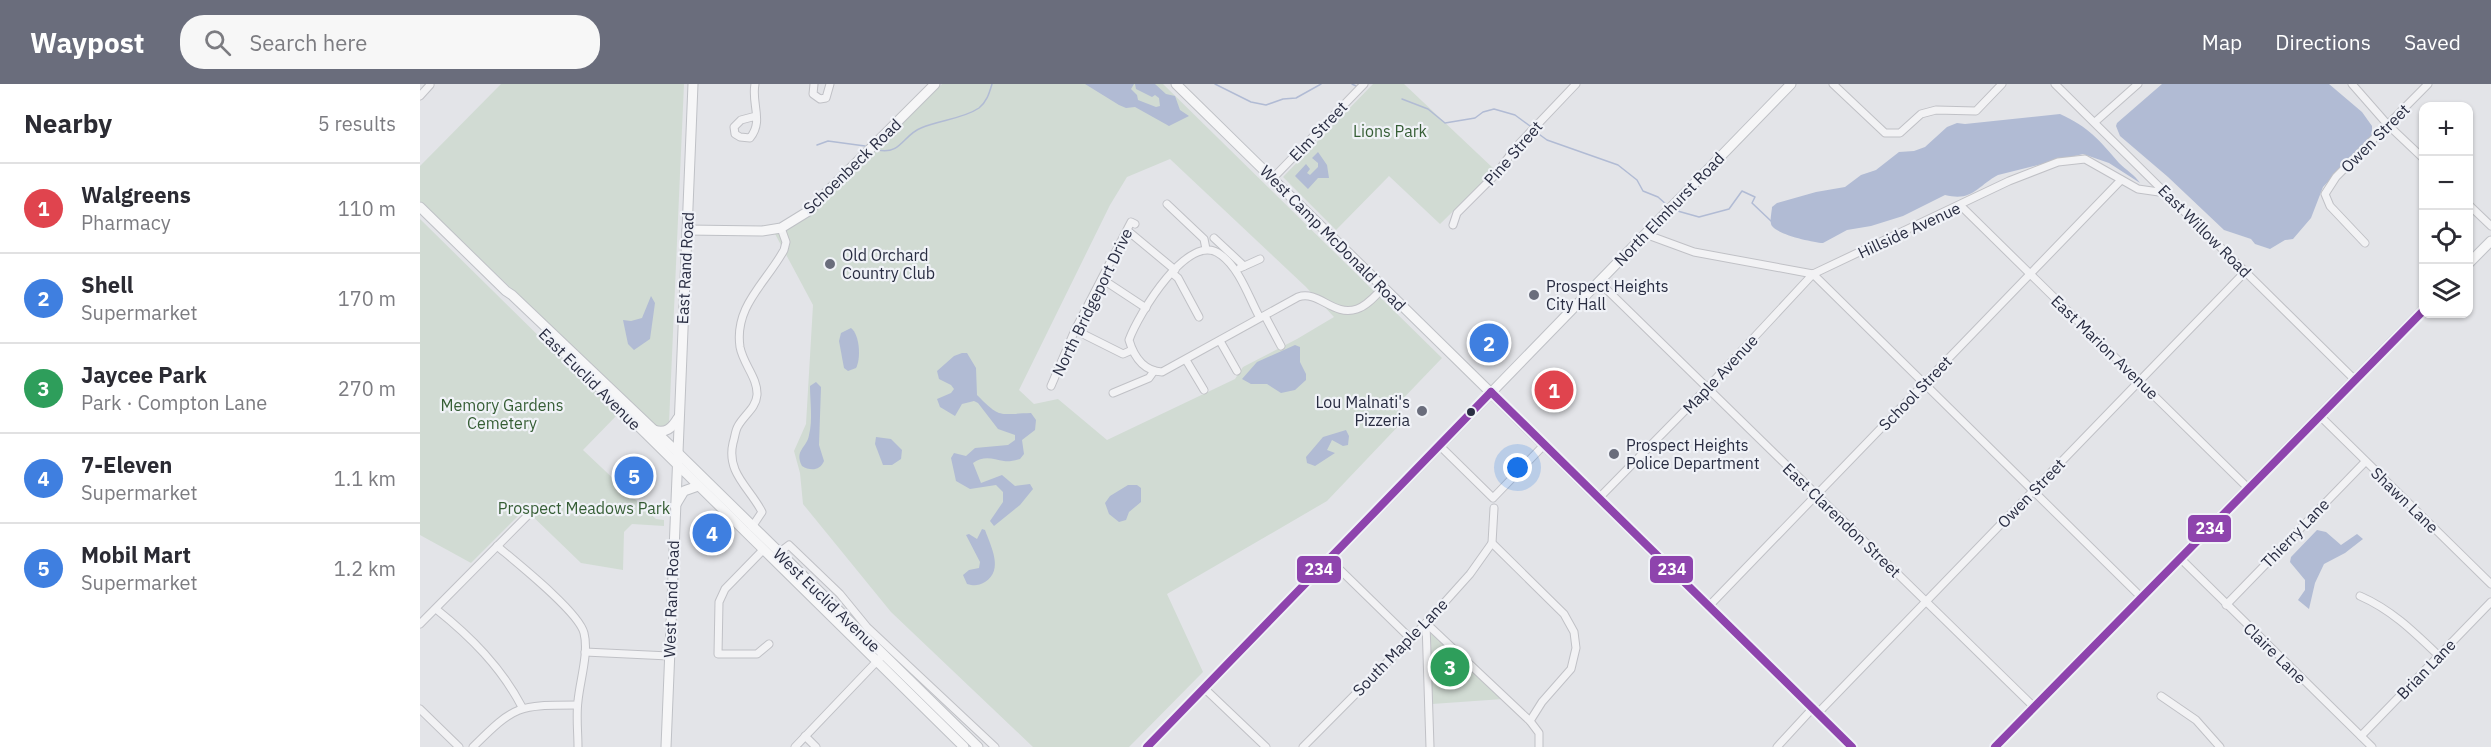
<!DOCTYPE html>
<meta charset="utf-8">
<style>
:root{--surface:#fff;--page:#f7f7f7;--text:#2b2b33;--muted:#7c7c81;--line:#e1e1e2;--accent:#6a6d7c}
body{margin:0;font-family:"IBM Plex Sans",sans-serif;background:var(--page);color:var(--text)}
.controls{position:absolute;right:18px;top:18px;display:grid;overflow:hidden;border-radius:12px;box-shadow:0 2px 4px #0004}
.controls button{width:54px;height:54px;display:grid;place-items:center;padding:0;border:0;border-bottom:2px solid var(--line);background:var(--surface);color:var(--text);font:30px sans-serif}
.you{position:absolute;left:1098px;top:384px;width:21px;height:21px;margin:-15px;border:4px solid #fff;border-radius:50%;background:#1a73e8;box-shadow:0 0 0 9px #1a73e833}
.badge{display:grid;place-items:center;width:39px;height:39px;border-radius:50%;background:var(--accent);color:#fff;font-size:20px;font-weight:700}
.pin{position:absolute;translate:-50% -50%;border:3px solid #fff;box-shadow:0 2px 6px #0006}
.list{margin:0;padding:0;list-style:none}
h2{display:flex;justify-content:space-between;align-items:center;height:78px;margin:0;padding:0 24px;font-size:26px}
h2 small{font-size:20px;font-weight:400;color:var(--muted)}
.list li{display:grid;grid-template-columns:39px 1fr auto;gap:18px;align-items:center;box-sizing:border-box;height:90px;padding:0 24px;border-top:2px solid var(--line)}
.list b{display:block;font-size:22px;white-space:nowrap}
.list p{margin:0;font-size:20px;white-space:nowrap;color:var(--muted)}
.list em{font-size:20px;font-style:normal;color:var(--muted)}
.icon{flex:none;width:33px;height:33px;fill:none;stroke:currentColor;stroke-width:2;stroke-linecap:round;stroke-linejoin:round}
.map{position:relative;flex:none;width:2071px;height:663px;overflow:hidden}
header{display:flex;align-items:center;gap:36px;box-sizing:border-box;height:84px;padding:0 30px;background:var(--accent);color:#fff}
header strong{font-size:28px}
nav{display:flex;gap:33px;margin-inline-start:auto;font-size:21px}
.search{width:420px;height:54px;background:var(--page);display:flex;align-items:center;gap:15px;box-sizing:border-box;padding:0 21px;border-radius:24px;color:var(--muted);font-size:22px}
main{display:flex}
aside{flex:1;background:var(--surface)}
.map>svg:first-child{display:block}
.green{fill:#d1dbd3;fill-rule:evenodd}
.water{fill:#b1bbd4}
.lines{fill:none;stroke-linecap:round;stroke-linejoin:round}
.stream{stroke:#b1bbd4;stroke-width:1.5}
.minor-casing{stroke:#c0c1c6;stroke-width:9}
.major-casing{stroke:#bfc1c6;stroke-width:11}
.minor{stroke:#f2f2f4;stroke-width:7}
.major{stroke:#f6f6f7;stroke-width:9}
.bus-1-casing{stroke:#f0f2f7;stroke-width:12}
.bus-1{stroke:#8e44ad;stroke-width:8}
.poi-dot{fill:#6a6d7c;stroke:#f0f2f7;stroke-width:2}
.bus-dot{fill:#292d42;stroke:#f0f2f7;stroke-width:2}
.labels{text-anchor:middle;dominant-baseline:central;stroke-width:4.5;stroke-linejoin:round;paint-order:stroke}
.street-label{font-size:16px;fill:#292d42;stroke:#f0f2f7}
.park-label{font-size:16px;fill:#365e35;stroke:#f0f2f7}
.poi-label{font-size:16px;fill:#292d42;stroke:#f0f2f7;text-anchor:start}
.line-badge{stroke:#f0f2f7;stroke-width:2}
.badge-label{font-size:16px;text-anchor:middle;font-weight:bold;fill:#fff}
</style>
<header>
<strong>Waypost</strong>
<div class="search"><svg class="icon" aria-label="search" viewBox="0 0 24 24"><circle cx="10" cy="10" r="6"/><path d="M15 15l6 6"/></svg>Search here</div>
<nav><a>Map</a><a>Directions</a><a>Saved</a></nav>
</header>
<main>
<aside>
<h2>Nearby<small>5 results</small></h2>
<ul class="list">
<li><span class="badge" style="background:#e0444e">1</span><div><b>Walgreens</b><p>Pharmacy</p></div><em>110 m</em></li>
<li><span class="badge" style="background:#3f7fe0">2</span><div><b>Shell</b><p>Supermarket</p></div><em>170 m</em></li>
<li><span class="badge" style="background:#2e9e5b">3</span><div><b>Jaycee Park</b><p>Park · Compton Lane</p></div><em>270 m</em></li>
<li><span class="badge" style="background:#3f7fe0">4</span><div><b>7-Eleven</b><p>Supermarket</p></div><em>1.1 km</em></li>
<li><span class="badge" style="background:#3f7fe0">5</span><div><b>Mobil Mart</b><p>Supermarket</p></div><em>1.2 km</em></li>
</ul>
</aside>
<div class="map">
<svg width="2071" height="663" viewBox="0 0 2071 663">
<rect width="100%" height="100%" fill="#e3e4e8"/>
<!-- green -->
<g class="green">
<polygon points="81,0 264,0 249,339 243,343 237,344 0,117 0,82"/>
<path d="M 522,0 L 743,0 L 1022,274 L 975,323 L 985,335 L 907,417 L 747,510 L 783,588 L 709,663 L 613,663 L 471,528 L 383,420 L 380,389 L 374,367 L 386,340 L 393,221 L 354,148 L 383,136 ZM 750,75 L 886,203 L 914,233 L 877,255 L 823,283 L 815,295 L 687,356 L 638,315 L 614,320 L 599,306 L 690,121 L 707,93 Z"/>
<polygon points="953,0 984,0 1075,86 1020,140 969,92 916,146 863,93"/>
<polygon points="0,135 198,330 163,366 236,435 244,436 244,442 212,440 204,448 203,486 161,479 105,425 51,479 0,451"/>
<polygon points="1014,548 1083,615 1012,620 1009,550"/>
</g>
<!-- water -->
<g class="water">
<polygon points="665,0 714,0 711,5 717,11 718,16 736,23 740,22 739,14 735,11 732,13 716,5 715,0 735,0 746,10 755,12 760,26 769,32 749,42 715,23 706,24 699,21"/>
<polygon points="1742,0 1909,0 1942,28 1952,42 1952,51 1903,103 1891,134 1873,155 1865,156 1850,165 1835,160 1831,155 1804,146 1748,93 1700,52 1696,42 1697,39"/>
<path d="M 1640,30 C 1669,43 1679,56 1699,79 C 1706,86 1715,91 1720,99 L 1689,79 L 1663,70 L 1578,91 C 1557,102 1553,118 1525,111 L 1483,132 L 1451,142 L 1427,146 L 1403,159 C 1392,158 1359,151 1352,142 C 1349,138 1352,127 1352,123 L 1357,119 L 1396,108 L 1425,103 L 1441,91 L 1456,86 L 1479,68 L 1494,67 L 1505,63 L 1527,43 L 1537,39 L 1545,40 Z"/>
<polygon points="898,68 907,81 909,94 898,94 888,105 875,92 886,80 890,85 887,89 890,91 898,83 898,79 892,74"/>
<polygon points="231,212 235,219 230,255 214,266 208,260 203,236 211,237 222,234"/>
<path d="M 431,244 C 440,251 441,275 436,284 L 428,287 L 424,284 L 419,257 L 421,249 Z"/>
<polygon points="875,261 880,263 880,278 886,290 886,296 875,306 861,309 847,300 831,300 822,295 837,278"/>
<path d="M 542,269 L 547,269 L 556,284 L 557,311 C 581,335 578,330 611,329 L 616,336 L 615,346 L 602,356 L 604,370 L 600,375 C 595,376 589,378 584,377 C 573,375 564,371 553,379 L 561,399 L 582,391 L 595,402 L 610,400 L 613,405 L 600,421 L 574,442 L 570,437 L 583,418 L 583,408 L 576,401 L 550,405 L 536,397 L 531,374 L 534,369 L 546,372 L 555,364 L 588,361 L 595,356 L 595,351 L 578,345 L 558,319 L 554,317 L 542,320 L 535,332 L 520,323 L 517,315 L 531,309 L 534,305 L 531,301 L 519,295 L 517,287 L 534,272 Z"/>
<path d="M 396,298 L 401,303 L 399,361 L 404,377 C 400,387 390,387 382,382 C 374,366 387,364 389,351 C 393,336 390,318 390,302 Z"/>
<polygon points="926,346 929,352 928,361 923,362 912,356 907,366 915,369 895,382 887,379 886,373 903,353"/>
<polygon points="456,353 471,355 482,366 481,375 472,381 463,381 455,360"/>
<polygon points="708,401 717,401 721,404 721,418 709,428 706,436 699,438 689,430 685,419 690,412"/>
<path d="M 562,445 L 565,446 C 571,463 584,486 565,498 C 558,502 554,502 547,500 L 543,491 L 549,486 L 559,484 L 560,478 L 546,451 L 549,450 L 557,455 Z"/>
<polygon points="1897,446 1906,448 1921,461 1937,450 1943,455 1925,469 1904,480 1895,499 1889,525 1878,516 1885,506 1885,496 1870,478 1871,473"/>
</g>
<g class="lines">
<!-- stream -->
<g class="stream">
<polyline points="795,0 831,18 846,21 863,15 876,14 901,0"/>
<polyline points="932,0 936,2"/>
<polyline points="982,15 1008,25 1025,39 1055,34 1063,28 1074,25 1095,31 1110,42"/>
<polyline points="1116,48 1127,56 1198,81 1217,96 1223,107 1238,113 1247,121"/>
<polyline points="397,61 408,57 445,62"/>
<path d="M 458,66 C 481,71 483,51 501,44 C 519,36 543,35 559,24 C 567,17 569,10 572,0"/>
<polyline points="1254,126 1279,133 1309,125 1322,107 1335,113 1332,119 1351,137"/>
</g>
<defs>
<g id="minor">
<path d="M 335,0 C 331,20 344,37 330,54 L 320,53 L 315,50 L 314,43 L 321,36 L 336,32"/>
<polyline points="394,0 393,10 400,15 406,14 410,0"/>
<polyline points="1413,0 1465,49 1480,49 1501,30 1516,26 1556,27 1582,0"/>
<polyline points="1635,0 1934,295"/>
<polyline points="1932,0 1968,41 2004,75"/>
<polyline points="0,12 10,1"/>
<polyline points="1675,38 1718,0"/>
<polyline points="853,94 944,0"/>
<polyline points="747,120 784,155 786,165"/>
<polyline points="2048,120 2071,142"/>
<polyline points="1541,122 1828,404"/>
<polyline points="1033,141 1037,129 1077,89 1096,63 1156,0"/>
<polyline points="708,147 755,186"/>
<polyline points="1225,150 1274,168 1393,190 1589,97 1638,78 1665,75 1718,105 1746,109"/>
<polyline points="794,154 824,182"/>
<polyline points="1945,159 1910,122 1905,110 1916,93 2008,0"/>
<polyline points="820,184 840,175"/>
<polyline points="752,189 758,194 779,233"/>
<polyline points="682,195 726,224"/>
<polyline points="1179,198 1614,623"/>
<polyline points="845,232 861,262"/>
<path d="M 840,234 C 829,214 820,185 801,171 C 769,145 718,231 709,256 C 714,273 724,287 742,288 L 878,213 C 899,206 913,233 937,225 C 947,222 955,212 963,204"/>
<polyline points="655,246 703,270 712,266"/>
<polyline points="800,257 817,287"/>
<polyline points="766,276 784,306"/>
<polyline points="631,302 655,246 711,138 715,140"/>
<polyline points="693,309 729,294 734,287"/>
<polyline points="1899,331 2071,500"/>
<polyline points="1020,362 1073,414 1124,361"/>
<polyline points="1179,414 1287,304 1393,190 1721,513"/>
<polyline points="1074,424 1072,459 1144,530 1154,548 1156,564 1151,585 1122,618 1110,637 1119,649 1119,663"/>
<path d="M 332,443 L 342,428 C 330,404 306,389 313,359 C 315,353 315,347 318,342 C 324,331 336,324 337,311 C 338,294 323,280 320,263 C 314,222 346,199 364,166 L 366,158 L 361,144"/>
<path d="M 77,462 C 96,478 159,528 164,549 C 169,569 160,596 158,617 C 156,632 158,648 158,663"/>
<polyline points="343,466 305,505 299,518 298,570 337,570 349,560"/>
<polyline points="357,470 369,461 420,510 447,543 575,663"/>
<polyline points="1760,474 1952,663"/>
<polyline points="909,475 990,554"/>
<path d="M 1940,512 C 1972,526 1994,548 2019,572"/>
<polyline points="1806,521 1945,378"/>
<polyline points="1289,522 1701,96"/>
<path d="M 16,525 C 51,553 81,583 102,623"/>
<polyline points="1006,539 1110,637"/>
<polyline points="1006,539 1010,663"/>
<polyline points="0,540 114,425 121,424"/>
<polyline points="165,568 249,572"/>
<polyline points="784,604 846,663"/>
<polyline points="1741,612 1776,636 1800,663"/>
<polyline points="0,625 39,663"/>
<polyline points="1397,630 1825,188"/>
<polyline points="385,652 396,663"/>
<polyline points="1941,652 2071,518"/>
<path d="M 53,663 C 95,621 98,621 157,621"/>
<polyline points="375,663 460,574"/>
<polyline points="883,663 1006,539 1050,490 1072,459"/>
<polyline points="1357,663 1392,625"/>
</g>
<g id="major">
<polyline points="756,0 1432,663"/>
<polyline points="0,123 86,207 92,211 257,368 558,663"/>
<polyline points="267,146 342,147 361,144 387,128 515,0"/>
<polyline points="2048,180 2071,157"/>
<polyline points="130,255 544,663"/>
<path d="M 234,346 C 246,350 252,344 258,334"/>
<polyline points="255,422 264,407 278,402"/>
<polyline points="246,663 273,0"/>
<polyline points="727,663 1371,0"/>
<polyline points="1575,663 2004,225"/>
</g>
</defs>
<!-- minor casing -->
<use href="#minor" class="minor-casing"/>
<!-- major casing -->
<use href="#major" class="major-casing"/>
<!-- minor -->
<use href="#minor" class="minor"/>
<!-- major -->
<use href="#major" class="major"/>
<defs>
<g id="bus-1">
<polyline points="1071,308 1432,663"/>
<polyline points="727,663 1071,308"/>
<polyline points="1575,663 2004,226"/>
</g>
</defs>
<!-- bus-1 casing -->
<use href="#bus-1" class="bus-1-casing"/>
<!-- bus-1 -->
<use href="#bus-1" class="bus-1"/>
</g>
<!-- markers -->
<g class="poi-dot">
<circle cx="410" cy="180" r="6"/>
<circle cx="1114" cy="211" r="6"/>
<circle cx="1002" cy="327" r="6"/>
<circle cx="1194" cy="370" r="6"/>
</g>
<circle class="bus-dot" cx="1051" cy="328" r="5"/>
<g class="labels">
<!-- street labels -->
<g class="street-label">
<text transform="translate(898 47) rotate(-46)">Elm Street</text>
<text transform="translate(1955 54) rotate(-45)">Owen Street</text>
<text transform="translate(1093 69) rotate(-49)">Pine Street</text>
<text transform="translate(432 82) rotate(-44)">Schoenbeck Road</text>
<text transform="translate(1249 125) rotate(-46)">North Elmhurst Road</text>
<text transform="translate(1489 146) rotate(-25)">Hillside Avenue</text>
<text transform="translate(1785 147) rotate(45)">East Willow Road</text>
<text transform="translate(913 154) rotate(45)">West Camp McDonald Road</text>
<text transform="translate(265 184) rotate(-87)">East Rand Road</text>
<text transform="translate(672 218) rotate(-64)">North Bridgeport Drive</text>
<text transform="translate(1685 263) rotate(44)">East Marion Avenue</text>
<text transform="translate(1300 290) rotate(-47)">Maple Avenue</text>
<text transform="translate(170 295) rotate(45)">East Euclid Avenue</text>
<text transform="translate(1495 309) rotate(-46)">School Street</text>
<text transform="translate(1611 409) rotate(-46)">Owen Street</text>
<text transform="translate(1985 416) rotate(44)">Shawn Lane</text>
<text transform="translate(1422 436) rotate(44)">East Clarendon Street</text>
<text transform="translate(1875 449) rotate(-46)">Thierry Lane</text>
<text transform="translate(251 515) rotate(-88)">West Rand Road</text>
<text transform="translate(407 516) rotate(44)">West Euclid Avenue</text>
<text transform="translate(980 563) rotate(-46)">South Maple Lane</text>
<text transform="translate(1855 569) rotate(44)">Claire Lane</text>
<text transform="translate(2006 585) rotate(-46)">Brian Lane</text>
</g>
<!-- park labels -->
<g class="park-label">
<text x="970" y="47">Lions Park</text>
<text x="82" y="321">Memory Gardens<tspan x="82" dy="18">Cemetery</tspan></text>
<text x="164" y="424">Prospect Meadows Park</text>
</g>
<!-- poi labels -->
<g class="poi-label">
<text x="422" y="171">Old Orchard<tspan x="422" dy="18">Country Club</tspan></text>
<text x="1126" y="202">Prospect Heights<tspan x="1126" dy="18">City Hall</tspan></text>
<text x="990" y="318" text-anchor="end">Lou Malnati's<tspan x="990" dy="18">Pizzeria</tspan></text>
<text x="1206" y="361">Prospect Heights<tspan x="1206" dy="18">Police Department</tspan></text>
</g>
</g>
<g class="line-badge">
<rect x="1767" y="430" width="45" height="29" rx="6" fill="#8e44ad"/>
<rect x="876" y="471" width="46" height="29" rx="6" fill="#8e44ad"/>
<rect x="1229" y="471" width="45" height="29" rx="6" fill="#8e44ad"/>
</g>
<g class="badge-label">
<text x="1790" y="450">234</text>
<text x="899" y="491">234</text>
<text x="1252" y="491">234</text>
</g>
</svg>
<div class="controls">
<button>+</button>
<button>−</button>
<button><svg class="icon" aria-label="locate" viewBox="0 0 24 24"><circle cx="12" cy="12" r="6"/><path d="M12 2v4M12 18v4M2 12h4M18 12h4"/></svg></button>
<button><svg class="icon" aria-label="layers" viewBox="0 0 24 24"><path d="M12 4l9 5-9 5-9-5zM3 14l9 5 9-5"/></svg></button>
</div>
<div class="you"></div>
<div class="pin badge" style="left:1134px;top:306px;background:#e0444e">1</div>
<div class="pin badge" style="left:1069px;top:259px;background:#3f7fe0">2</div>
<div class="pin badge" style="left:1030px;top:583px;background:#2e9e5b">3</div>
<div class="pin badge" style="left:292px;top:449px;background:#3f7fe0">4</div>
<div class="pin badge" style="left:214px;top:392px;background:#3f7fe0">5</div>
</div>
</main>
